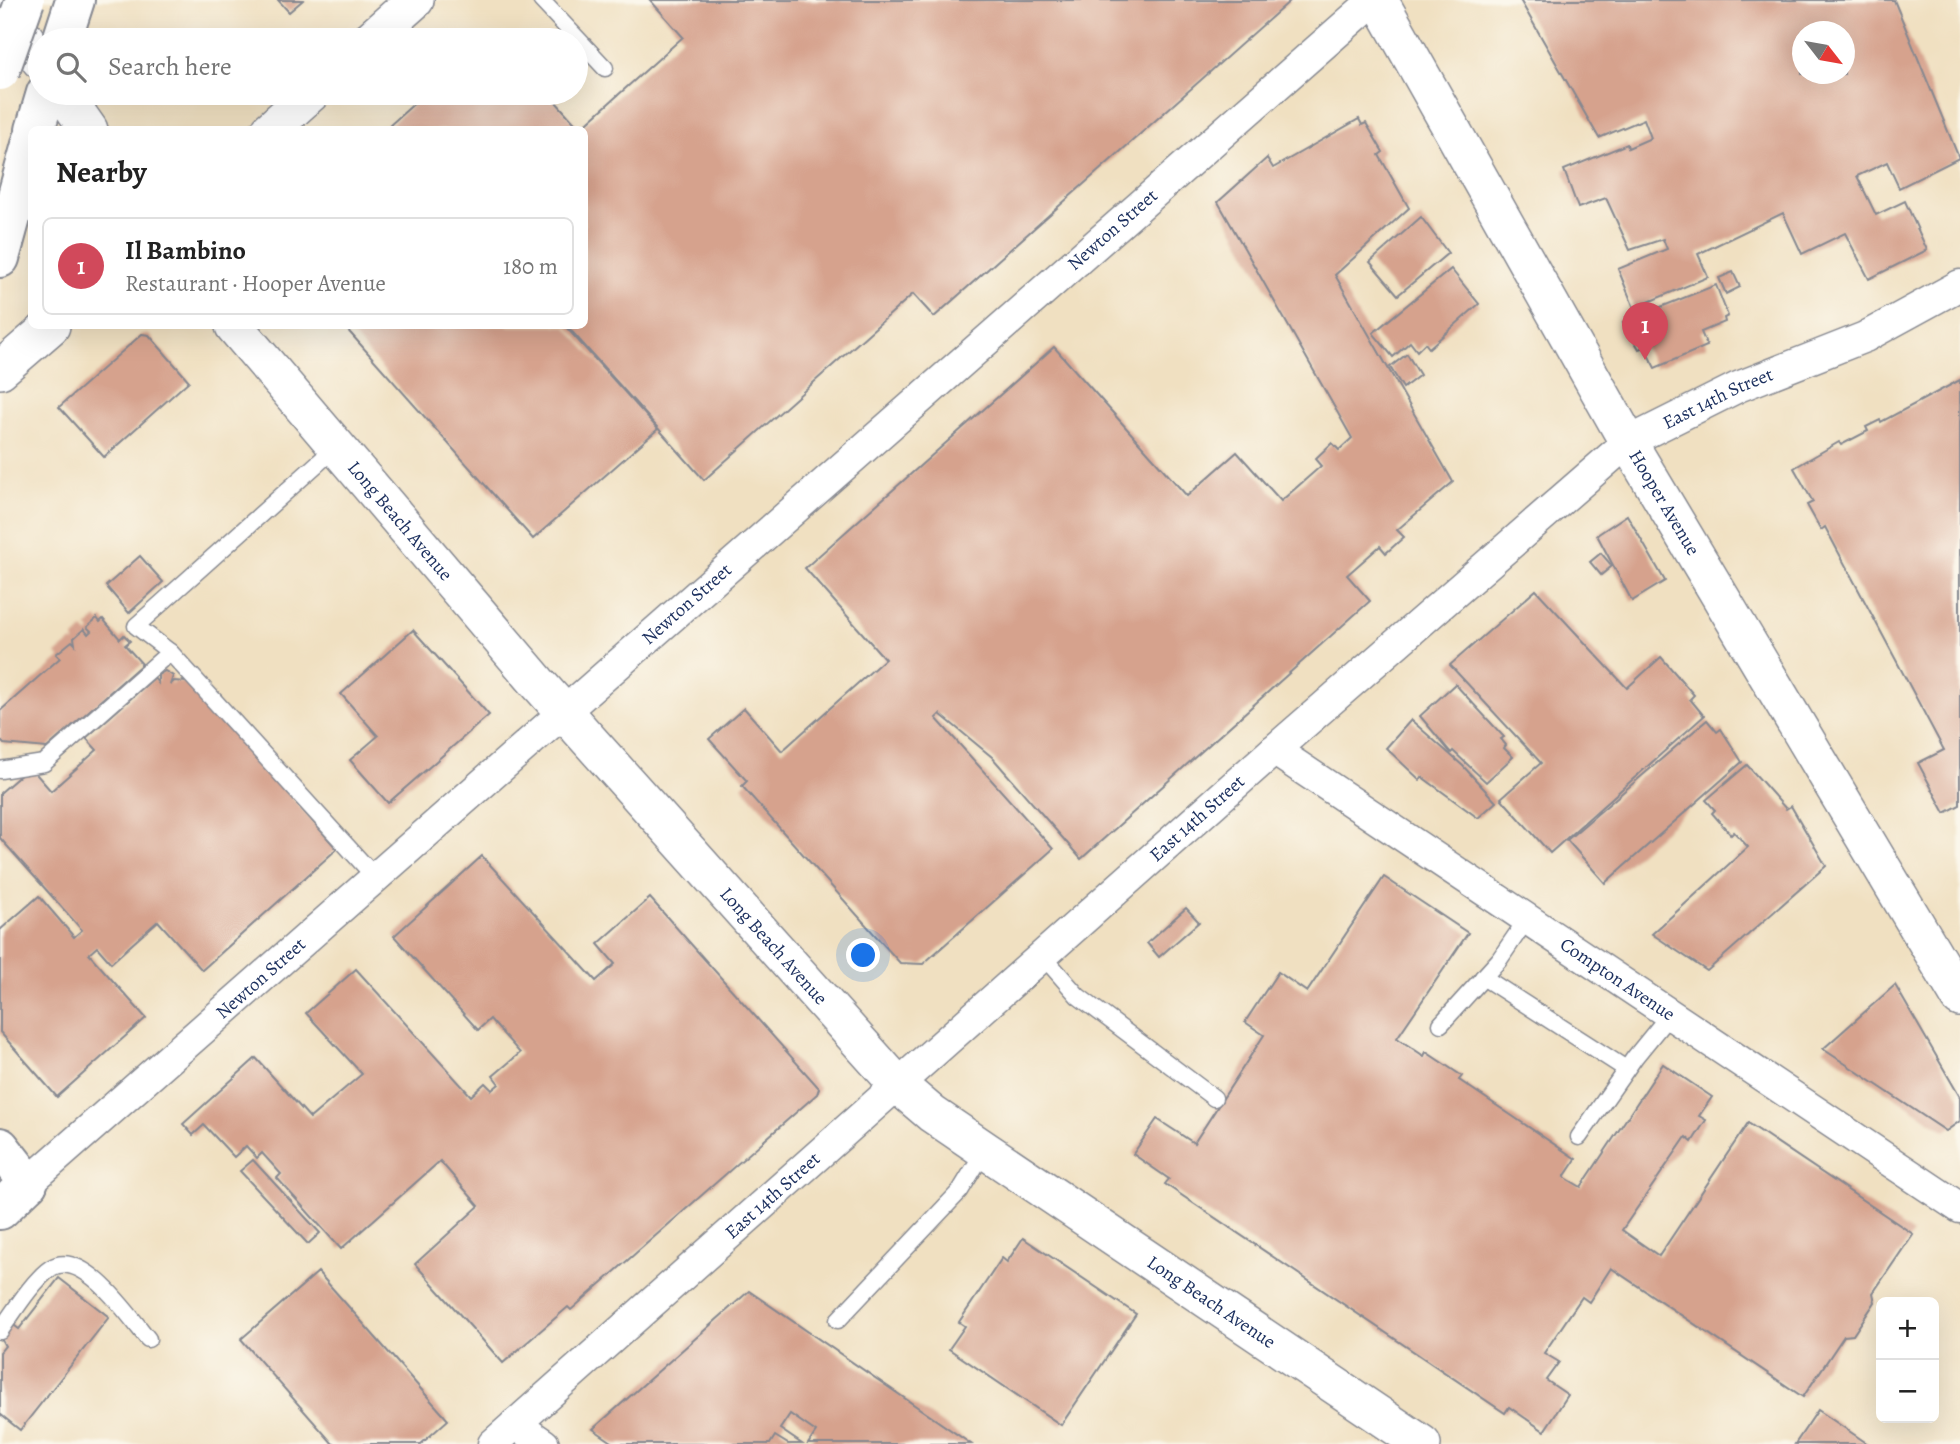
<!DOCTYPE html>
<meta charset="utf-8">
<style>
:root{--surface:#fff;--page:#f6f6f6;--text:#222;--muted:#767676;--line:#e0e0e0;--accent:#d1495b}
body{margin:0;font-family:Alegreya,serif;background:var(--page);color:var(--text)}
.controls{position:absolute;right:21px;bottom:21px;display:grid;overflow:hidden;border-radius:10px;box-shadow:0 7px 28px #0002}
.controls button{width:63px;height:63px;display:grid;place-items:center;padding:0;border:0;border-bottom:2px solid var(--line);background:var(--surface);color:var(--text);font:35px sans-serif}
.compass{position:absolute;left:1792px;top:21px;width:63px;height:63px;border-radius:50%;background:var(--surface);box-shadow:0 7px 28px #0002;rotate:121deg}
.you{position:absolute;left:864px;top:956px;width:24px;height:24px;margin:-18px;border:5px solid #fff;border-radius:50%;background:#1a73e8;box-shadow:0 0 0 10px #1a73e833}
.badge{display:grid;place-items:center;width:46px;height:46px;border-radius:50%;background:var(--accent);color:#fff;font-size:23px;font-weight:700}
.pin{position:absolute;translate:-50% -58px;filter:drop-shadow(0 2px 4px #0008)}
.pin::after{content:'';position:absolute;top:37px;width:24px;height:21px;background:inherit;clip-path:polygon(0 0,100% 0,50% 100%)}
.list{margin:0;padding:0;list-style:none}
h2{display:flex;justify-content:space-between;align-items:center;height:91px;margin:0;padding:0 28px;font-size:30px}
h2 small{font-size:23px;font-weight:400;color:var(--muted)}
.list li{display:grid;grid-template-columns:46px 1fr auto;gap:21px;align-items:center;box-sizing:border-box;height:98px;margin:0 14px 14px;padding:0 14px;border:2px solid var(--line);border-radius:10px}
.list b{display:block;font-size:26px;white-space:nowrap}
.list p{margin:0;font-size:23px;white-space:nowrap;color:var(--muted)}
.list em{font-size:23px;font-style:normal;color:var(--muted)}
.icon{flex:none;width:38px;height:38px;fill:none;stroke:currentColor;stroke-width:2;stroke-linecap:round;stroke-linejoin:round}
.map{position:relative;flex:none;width:1960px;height:1444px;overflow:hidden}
.search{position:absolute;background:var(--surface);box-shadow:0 7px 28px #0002;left:28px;top:28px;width:560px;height:77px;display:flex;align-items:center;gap:18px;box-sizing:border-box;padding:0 24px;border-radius:38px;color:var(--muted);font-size:26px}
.panel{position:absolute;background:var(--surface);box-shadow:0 7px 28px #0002;left:28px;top:126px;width:560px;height:203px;border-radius:10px}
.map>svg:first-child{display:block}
.building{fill:#d6a28d;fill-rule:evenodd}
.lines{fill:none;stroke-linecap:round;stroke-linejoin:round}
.service-casing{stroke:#868890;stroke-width:19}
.minor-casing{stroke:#868890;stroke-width:33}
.tertiary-casing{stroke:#868890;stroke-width:40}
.primary-casing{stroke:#868890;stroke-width:42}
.motorway-casing{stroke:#868890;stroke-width:42}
.service{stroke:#fff;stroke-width:16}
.minor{stroke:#fff;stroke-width:30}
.tertiary{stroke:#fff;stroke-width:37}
.primary{stroke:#fff;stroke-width:38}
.motorway{stroke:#fff;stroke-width:38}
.motorway-bridge-casing{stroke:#868890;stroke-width:42;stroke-linecap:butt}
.motorway-bridge{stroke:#fff;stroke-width:38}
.labels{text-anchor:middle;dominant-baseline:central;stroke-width:6;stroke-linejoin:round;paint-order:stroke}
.street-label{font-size:19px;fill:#1b2f5e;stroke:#fbf7ec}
</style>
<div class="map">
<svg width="1960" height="1444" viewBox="0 0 1960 1444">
<rect width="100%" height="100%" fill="#fbf7ec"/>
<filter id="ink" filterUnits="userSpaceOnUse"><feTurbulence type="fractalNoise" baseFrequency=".0143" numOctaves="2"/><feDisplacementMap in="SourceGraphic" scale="14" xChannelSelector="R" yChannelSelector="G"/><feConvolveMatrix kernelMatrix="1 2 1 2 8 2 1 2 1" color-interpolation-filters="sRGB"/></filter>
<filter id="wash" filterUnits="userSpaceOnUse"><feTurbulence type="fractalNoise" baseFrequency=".00686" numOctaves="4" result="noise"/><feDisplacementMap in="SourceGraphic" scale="28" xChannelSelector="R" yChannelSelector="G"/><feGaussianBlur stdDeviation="1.57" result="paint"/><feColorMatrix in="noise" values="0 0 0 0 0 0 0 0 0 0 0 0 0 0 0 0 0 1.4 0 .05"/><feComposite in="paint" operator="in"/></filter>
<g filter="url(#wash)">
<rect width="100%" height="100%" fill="#f0e0c1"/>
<g id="blocks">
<!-- building -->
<g class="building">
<polygon points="278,0 303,0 289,12"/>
<polygon points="650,0 1291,0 934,317 913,294 704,480 567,326 584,326 584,130 394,130 390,125 426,93 548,93 580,129 683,37"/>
<path d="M 1520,0 L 1894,0 L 1959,158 L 1899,188 L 1887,162 L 1857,176 L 1876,215 L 1905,201 L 1927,250 L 1869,279 L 1845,233 L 1802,254 L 1783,213 L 1698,254 L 1708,277 L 1634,308 L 1618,269 L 1667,249 L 1663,239 L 1630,250 L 1606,198 L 1578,208 L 1564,170 L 1627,144 L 1628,148 L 1651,138 L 1644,119 L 1599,138 ZM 1802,32 L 1844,32 L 1844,74 L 1802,74 Z"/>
<polygon points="1359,119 1362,125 1366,123 1383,152 1379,155 1409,208 1335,275 1453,482 1397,530 1404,537 1386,553 1380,546 1347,575 1370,601 1081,859 992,757 940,714 936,718 1053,849 923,964 900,963 742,786 747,781 709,739 744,708 782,751 885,659 805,568 1054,347 1187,496 1237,452 1281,501 1321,466 1315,459 1332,443 1339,450 1352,438 1218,202 1267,158 1273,168"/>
<polygon points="1421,217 1448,253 1398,295 1370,262"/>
<polygon points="1451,269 1479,304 1429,348 1425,343 1417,351 1410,342 1393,357 1373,333"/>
<polygon points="1733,272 1740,287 1726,294 1719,278"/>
<polygon points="1716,285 1728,316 1724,318 1725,322 1701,332 1707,346 1655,368 1644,347 1639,349 1623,322"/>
<polygon points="344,326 565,326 658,429 533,539"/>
<polygon points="142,334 149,335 189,381 104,457 59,407"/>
<polygon points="1407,354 1420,375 1403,388 1390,367"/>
<polygon points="1960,380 1960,805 1945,813 1918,763 1944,750 1825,527 1821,530 1807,505 1813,502 1794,468 1839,442 1841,445 1868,431 1866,427 1880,420 1881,422"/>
<polygon points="1627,515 1665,581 1632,601 1597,535"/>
<polygon points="1601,553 1612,566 1601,575 1590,562"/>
<polygon points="140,556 163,582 129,613 106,586"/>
<polygon points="1536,590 1627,688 1661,657 1694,695 1690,699 1704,716 1550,853 1501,798 1541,763 1450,665"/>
<polygon points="97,618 100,622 103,619 120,639 124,635 130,641 125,645 142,664 47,748 4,744 0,740 0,711 60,658 56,654 72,641 75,644 74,638 84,629 88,634 91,631 87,627"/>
<polygon points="413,630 489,715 388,803 350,760 378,736 341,694"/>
<polygon points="165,671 173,676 170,685 174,681 186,682 205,699 337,849 202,970 158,921 111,963 97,947 89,954 146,1018 57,1097 0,1032 0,930 39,896 74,937 82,930 0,838 0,793 30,767 51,791 97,750 86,738 154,678 158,683 158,675"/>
<polygon points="1455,684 1504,737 1501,739 1506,745 1504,748 1513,757 1486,782 1453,751 1451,753 1420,716"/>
<polygon points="1411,720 1463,766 1496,802 1478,818 1422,777 1420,780 1386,748"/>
<polygon points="1707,720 1717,732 1721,729 1742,762 1605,883 1567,840"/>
<polygon points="1747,765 1786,809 1791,806 1826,866 1707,971 1652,934 1748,847 1734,832 1731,835 1712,813 1715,810 1706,800"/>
<polygon points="482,856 596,981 615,964 598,944 650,898 819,1088 817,1094 571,1310 568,1307 503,1363 415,1264 479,1206 440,1161 341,1249 277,1178 281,1174 262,1153 257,1158 246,1146 234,1157 204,1125 193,1135 183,1124 256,1058 310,1118 362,1074 306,1013 356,969 471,1096 485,1083 492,1090 499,1084 493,1076 520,1053 490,1019 478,1030 394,936"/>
<polygon points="1384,877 1468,933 1397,1038 1424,1056 1426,1052 1462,1076 1459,1080 1576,1159 1564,1177 1581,1187 1663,1064 1712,1097 1699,1116 1706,1120 1692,1142 1686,1137 1622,1230 1659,1256 1748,1123 1913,1234 1873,1293 1875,1302 1853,1335 1844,1336 1803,1397 1611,1268 1589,1302 1582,1297 1544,1353 1559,1362 1546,1380 1568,1395 1544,1431 1509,1407 1505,1413 1165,1184 1169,1179 1133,1154 1157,1119 1194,1143 1264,1035 1245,1022 1278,972 1307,992"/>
<polygon points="1186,908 1199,922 1159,957 1147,943"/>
<polygon points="1895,985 1960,1097 1960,1121 1946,1131 1823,1049"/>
<polygon points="253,1160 320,1233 308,1244 240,1171"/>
<polygon points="1023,1238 1136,1314 1061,1425 949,1349 965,1326 959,1322 1002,1258 1007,1262"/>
<polygon points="318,1272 448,1420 421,1444 333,1444 241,1339"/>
<polygon points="59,1278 109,1317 20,1430 0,1414 0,1352 5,1346 0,1337 11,1323 19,1329"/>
<polygon points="749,1291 971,1444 808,1444 816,1432 790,1414 780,1429 802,1444 788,1444 775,1436 770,1444 615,1444 593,1429"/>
<polygon points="1818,1410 1868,1444 1795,1444"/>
</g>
</g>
</g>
<g filter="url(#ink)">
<use href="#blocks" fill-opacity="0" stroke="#868890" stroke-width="2"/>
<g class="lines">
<defs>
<g id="service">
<polyline points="541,0 605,68"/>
<polyline points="336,447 136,626 170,652 375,877"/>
<polyline points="0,770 44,763 170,652"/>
<polyline points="1043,956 1078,996 1214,1098"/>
<polyline points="1483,977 1626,1069"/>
<polyline points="1441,1024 1499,960 1527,919"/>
<polyline points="1579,1137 1635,1057 1670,1014"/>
<polyline points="838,1320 960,1191 985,1150"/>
<path d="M 0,1331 C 13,1313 33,1280 51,1268 C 83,1248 130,1317 148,1339"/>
</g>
<g id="minor">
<path id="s1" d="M 1274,750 L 1960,1208"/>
<path id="s2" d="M 28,1183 L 1374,0"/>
<polyline points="515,1424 544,1444"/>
<path id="s3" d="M 493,1444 L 1274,750 L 1628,442 L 1738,387 L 1865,337 L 1960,285"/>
</g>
<g id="tertiary">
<path id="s4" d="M 1379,0 L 1628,442 L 1960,998"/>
<polyline points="0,2 40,60"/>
<polyline points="370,40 415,0"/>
<polyline points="63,93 89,130"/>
<polyline points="270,130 311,93"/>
<path id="s5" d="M 234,326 L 537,682 L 898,1085 L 932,1114 L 985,1150 L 1422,1444"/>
<polyline points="0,370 51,326"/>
</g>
<polyline id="primary" points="0,1210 28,1183"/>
<g id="motorway">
<polyline points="62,40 75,0"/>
<polyline points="35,130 46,93"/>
<polyline points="0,258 32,141"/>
<polyline points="0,1147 28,1183"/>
</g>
</defs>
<!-- service casing -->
<use href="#service" class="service-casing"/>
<!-- minor casing -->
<use href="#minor" class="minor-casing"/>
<!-- tertiary casing -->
<use href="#tertiary" class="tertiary-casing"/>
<!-- primary casing -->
<use href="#primary" class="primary-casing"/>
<!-- motorway casing -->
<use href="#motorway" class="motorway-casing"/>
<!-- service -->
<use href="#service" class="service"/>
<!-- minor -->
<use href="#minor" class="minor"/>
<!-- tertiary -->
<use href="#tertiary" class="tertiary"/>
<!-- primary -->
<use href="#primary" class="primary"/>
<!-- motorway -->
<use href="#motorway" class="motorway"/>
<defs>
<polyline id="motorway-bridge" points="0,71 25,0"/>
</defs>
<!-- motorway-bridge casing -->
<use href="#motorway-bridge" class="motorway-bridge-casing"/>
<!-- motorway-bridge -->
<use href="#motorway-bridge" class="motorway-bridge"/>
</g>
</g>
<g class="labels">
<!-- street labels -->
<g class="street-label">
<text stroke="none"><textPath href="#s2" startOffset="1444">Newton Street</textPath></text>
<text stroke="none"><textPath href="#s3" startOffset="1614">East 14th Street</textPath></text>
<text stroke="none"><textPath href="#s4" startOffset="578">Hooper Avenue</textPath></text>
<text stroke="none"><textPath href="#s5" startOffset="256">Long Beach Avenue</textPath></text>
<text stroke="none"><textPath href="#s2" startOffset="877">Newton Street</textPath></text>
<text stroke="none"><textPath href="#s3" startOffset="942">East 14th Street</textPath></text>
<text stroke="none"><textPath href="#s5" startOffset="822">Long Beach Avenue</textPath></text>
<text stroke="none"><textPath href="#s2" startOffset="310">Newton Street</textPath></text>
<text stroke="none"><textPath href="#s1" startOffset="413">Compton Avenue</textPath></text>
<text stroke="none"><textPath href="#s3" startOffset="374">East 14th Street</textPath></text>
<text stroke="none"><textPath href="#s5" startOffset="1390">Long Beach Avenue</textPath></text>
</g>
</g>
</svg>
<div class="controls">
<button>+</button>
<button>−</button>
</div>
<svg class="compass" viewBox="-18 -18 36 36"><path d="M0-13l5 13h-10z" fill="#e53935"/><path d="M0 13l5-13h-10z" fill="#767676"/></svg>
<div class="you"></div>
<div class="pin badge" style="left:1645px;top:360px">1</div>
<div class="search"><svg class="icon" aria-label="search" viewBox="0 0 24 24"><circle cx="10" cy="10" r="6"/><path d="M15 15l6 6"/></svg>Search here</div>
<section class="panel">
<h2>Nearby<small></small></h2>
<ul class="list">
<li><span class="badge">1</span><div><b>Il Bambino</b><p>Restaurant · Hooper Avenue</p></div><em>180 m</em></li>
</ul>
</section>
</div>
